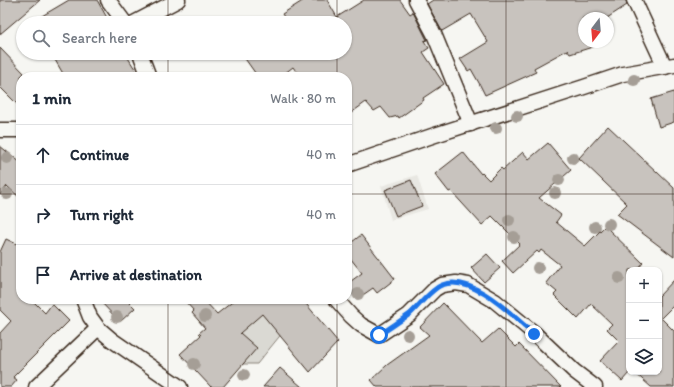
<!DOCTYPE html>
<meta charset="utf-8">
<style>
:root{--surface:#fff;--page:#f2f2f3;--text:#1f2937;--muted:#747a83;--line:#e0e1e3}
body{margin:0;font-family:Itim,sans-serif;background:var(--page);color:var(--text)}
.controls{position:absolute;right:12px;bottom:12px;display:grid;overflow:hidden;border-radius:8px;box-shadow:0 1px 3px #0004}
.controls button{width:36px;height:36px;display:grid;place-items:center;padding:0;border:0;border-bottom:1px solid var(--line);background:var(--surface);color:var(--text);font:20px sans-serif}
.compass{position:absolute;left:578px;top:12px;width:36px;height:36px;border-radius:50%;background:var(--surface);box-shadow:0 1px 3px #0004;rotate:196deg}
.stop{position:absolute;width:12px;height:12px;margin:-9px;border:3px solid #1a73e8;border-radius:50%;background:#fff}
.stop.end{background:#1a73e8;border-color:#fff;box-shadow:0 1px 4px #0008}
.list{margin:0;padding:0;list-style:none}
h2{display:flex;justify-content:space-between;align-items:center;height:52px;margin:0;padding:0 16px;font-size:17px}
h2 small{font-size:13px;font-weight:400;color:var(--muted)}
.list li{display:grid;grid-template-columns:26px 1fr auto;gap:12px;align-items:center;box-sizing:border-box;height:60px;padding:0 16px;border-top:1px solid var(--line)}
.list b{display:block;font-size:15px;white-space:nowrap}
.list em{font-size:13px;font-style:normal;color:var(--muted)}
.icon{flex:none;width:22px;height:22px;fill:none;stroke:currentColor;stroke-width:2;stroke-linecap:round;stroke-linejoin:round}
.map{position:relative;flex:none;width:674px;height:387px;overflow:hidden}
.search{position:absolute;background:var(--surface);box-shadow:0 1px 3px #0004;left:16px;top:16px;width:336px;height:44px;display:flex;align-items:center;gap:10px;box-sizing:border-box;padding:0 14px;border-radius:22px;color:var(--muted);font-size:15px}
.panel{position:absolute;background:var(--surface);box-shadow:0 1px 3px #0004;left:16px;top:72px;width:336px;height:232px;border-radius:16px}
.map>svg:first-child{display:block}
.built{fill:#e8e7e2}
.green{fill:#dad9d3;stroke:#8a8278}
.building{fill:#c8c3be;stroke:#3b2a1e}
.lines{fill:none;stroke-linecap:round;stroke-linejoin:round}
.minor-casing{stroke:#3b2a1e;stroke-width:17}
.minor{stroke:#f6f6f2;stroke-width:14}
.tree{fill:#a59e96}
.route{stroke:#1a73e8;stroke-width:5}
.grid{fill:none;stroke:#3b2a1e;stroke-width:1;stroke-opacity:0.55}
</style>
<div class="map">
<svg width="674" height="387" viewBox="0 0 674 387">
<rect width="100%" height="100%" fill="#f6f6f2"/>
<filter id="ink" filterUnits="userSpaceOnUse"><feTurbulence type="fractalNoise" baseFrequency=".025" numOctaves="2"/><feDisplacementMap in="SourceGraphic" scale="8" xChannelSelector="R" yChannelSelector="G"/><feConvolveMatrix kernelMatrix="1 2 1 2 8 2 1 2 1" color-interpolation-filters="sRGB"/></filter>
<g filter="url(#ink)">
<!-- built -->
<polygon class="built" points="417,175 428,209 391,220 381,186"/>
<!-- green -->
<polygon class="green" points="235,314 267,314 283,332 257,364 242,364"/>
<!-- building -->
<g class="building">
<polygon points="0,0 40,0 0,34"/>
<polygon points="69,0 97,0 110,23 30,23"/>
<polygon points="304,0 327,0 337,17 364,0 400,0 410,14 413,12 427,40 424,41 429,48 423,52 444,84 423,98 424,100 399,118 398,116 390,118 381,107 374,111 366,102 347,116 347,77 300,77 293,67 280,77 258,77 241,53 345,53 345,23 288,23 282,14"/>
<polygon points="433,0 626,0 627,5 607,18 583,18 584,42 597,42 599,45 570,54 567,50 534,68 536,72 485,95 479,83 471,69 468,71 460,59 488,42 471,14 442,31 427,4"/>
<polygon points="0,48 24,73 21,76 21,108 0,87"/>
<polygon points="51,53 125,53 140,77 65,77"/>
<polygon points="674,92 674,122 659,127 651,99"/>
<polygon points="608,126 674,188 674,257 617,214 627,204 579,158"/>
<polygon points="548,143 571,170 539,198 561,215 556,222 585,246 605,226 643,263 637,270 629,270 629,373 622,381 600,361 619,341 607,329 612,324 591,304 578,319 554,295 557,292 546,283 560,265 541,250 539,253 537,251 513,273 502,261 520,244 492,216 482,225 451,191 449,192 435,174 463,152 481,174 482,173 489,180 501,168 503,170 523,152 529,159"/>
<polygon points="0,146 21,163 21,199 7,186 0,195"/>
<polygon points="411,180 422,206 396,216 385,190"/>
<polygon points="361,235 395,279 377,293 373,288 357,299 347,284 362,273 347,254 347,246"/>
<polygon points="6,239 21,246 21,299 31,299 45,313 52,304 69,321 13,377 17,380 11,387 0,387 0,333 11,321 0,310 0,252"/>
<polygon points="487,254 500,268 484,282 471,268"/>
<polygon points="674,280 674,305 661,318 674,331 674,387 651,387 634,372 659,372 659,296"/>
<polygon points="98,299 126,299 135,308 120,322"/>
<polygon points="183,299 203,299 217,314 236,299 302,299 338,342 310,372 262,314 240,333 257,348 223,387 211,387 180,354 201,335 199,333 205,328 192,313 194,311"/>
<polygon points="443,303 482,343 498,329 516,347 519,344 561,387 377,387 371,380 387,365 429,335 420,327"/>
<polygon points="280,368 302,387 263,387"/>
</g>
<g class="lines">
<defs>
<g id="minor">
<polyline points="108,0 125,23"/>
<polyline points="416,0 434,34 471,124"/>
<polyline points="634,0 665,67"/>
<polyline points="134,23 178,0"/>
<polyline points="140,53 149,77"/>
<polyline points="0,130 21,130"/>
<polyline points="347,165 432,136 584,87 623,74 674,65"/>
<polyline points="83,299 90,317 98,328 112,340 180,387"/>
<polyline points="336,299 351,316 361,325 379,335 409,315 435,289 442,285 456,283 468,285 495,301 534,333 574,371 595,387"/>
<polyline points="36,387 98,328"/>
</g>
</defs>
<!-- minor casing -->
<use href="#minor" class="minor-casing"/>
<!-- minor -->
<use href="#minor" class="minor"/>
</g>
<!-- trees -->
<g class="tree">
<circle cx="634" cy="80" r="6"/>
<circle cx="517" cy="116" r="6"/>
<circle cx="496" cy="128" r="6"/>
<circle cx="7" cy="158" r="6"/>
<circle cx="573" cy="158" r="6"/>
<circle cx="559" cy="180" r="6"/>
<circle cx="555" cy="193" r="6"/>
<circle cx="7" cy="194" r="6"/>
<circle cx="509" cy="220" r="6"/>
<circle cx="609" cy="224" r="6"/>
<circle cx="595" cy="227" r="6"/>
<circle cx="514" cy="237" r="6"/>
<circle cx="538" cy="268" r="6"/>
<circle cx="619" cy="278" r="6"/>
<circle cx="358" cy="294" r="6"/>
<circle cx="205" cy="316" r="6"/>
<circle cx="117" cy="317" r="6"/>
<circle cx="408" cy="335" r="6"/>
<circle cx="194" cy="364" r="6"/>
<circle cx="244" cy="375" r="6"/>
</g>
</g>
<g class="lines" filter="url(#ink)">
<!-- route -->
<path class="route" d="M 379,335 C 390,328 400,321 410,314 C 419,306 431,289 442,285 C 472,273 513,316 534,334"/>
</g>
<!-- grid -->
<path class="grid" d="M 168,0 L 168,23M 337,0 L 337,23M 506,0 L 506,387M 168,53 L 168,77M 337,53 L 337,77M 0,194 L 21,194M 347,194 L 674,194M 168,299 L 168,387M 337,299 L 337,387"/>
</svg>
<div class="controls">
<button>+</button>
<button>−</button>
<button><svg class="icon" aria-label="layers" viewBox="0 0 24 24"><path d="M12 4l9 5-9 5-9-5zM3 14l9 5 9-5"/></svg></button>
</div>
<svg class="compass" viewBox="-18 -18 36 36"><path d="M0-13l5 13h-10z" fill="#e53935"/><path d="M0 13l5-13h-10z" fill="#747a83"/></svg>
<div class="stop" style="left:379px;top:335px"></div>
<div class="stop end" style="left:534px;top:334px"></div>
<div class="search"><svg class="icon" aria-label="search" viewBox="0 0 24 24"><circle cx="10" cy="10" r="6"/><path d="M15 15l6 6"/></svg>Search here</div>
<section class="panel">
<h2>1 min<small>Walk · 80 m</small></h2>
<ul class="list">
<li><svg class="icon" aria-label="ahead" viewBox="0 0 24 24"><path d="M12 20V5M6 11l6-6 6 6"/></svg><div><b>Continue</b></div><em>40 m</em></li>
<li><svg class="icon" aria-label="right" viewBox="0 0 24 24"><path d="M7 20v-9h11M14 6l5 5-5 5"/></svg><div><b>Turn right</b></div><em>40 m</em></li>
<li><svg class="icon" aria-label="arrive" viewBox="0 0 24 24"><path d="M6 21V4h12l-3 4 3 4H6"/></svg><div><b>Arrive at destination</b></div></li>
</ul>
</section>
</div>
